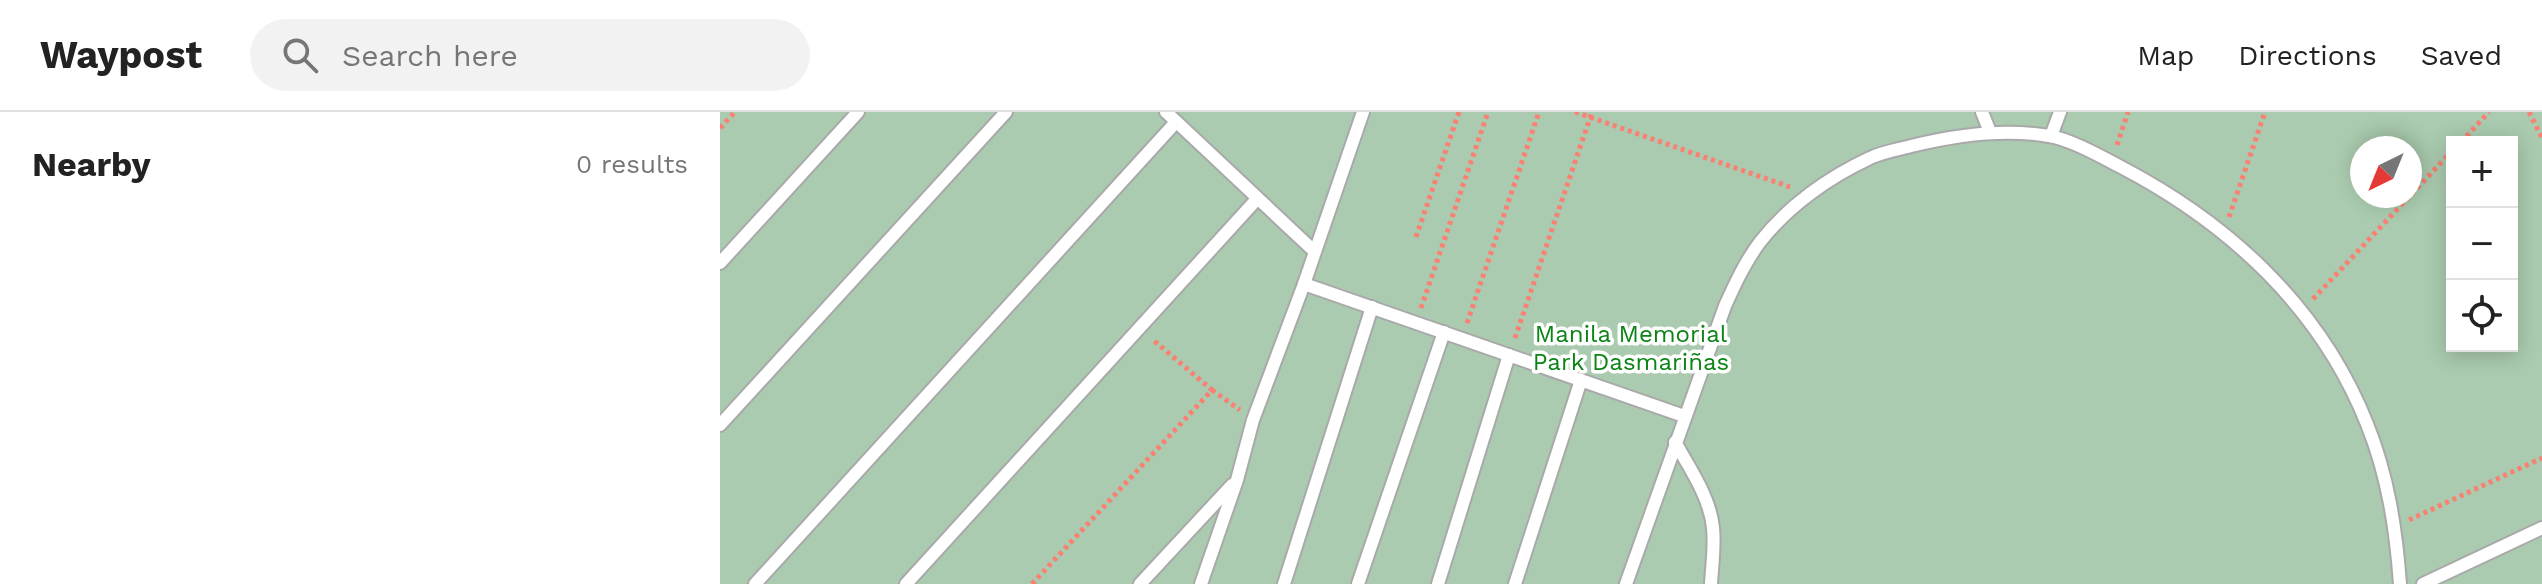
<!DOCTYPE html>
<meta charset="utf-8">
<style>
:root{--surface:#fff;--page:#f2f2f2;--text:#222;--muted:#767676;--line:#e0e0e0}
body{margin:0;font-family:"Work Sans",sans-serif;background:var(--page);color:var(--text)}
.controls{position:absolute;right:24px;top:24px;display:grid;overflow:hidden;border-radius:0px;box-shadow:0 4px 20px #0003}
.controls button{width:72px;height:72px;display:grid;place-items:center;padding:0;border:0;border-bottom:2px solid var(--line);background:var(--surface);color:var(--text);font:40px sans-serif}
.compass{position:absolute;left:1630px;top:24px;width:72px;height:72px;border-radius:50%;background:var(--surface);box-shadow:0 4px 20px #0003;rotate:223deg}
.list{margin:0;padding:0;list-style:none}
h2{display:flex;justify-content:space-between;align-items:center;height:104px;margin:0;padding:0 32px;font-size:34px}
h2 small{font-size:26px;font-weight:400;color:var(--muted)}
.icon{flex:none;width:44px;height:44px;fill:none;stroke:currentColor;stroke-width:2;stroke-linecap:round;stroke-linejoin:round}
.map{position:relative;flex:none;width:1822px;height:472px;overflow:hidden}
header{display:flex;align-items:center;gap:48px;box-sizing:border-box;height:112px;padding:0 40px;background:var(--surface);border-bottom:2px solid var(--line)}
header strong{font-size:38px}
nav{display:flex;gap:44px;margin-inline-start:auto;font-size:28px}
.search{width:560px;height:72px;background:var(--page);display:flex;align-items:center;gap:20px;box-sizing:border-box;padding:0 28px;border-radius:44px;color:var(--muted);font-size:30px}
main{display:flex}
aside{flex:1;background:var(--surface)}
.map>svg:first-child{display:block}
.cemetery{fill:#aacbaf;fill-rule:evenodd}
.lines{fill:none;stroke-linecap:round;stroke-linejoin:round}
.service-casing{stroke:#a9a9a9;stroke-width:16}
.path{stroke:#fa8072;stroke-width:5;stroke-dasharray:4 4;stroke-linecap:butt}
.service{stroke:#fff;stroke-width:12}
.labels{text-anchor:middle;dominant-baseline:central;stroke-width:7;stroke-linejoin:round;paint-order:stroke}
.park-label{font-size:24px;fill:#0c8416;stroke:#fff}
</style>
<header>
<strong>Waypost</strong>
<div class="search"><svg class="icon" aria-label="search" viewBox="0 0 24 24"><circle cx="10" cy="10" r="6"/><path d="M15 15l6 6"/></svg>Search here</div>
<nav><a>Map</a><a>Directions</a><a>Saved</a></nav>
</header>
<main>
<aside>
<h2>Nearby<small>0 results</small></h2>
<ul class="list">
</ul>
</aside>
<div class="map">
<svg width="1822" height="472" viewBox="0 0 1822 472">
<rect width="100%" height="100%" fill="#f2efe9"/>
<!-- cemetery -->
<path class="cemetery" d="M 0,0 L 1822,0 L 1822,472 L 0,472 ZM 1732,30 L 1792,30 L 1792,234 L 1732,234 ZM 1642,36 L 1690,36 L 1690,84 L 1642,84 Z"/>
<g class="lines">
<defs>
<g id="service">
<polyline points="446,0 594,139"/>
<polyline points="1262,0 1270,20"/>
<polyline points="1331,24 1340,0"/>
<polyline points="0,151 138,0"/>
<polyline points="584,172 964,304"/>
<polyline points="0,313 286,0"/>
<path d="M 955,330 C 970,357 990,385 993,416 C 995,434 992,454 991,472"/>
<polyline points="35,472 456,10"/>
<polyline points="186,472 537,87"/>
<polyline points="420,472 512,373"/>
<polyline points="481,472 517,368 533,308 584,172 643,0"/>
<polyline points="564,472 652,195"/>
<polyline points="638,472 724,220"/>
<polyline points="718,472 789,243"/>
<polyline points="795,472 861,268"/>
<path d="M 906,472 L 1005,194 C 1015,172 1025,150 1040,130 C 1068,94 1109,65 1150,46 C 1162,40 1177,38 1191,34 C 1235,23 1283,16 1329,24 C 1350,27 1382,45 1401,55 C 1510,112 1601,196 1647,312 C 1668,364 1676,417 1680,472"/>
<polyline points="1703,472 1822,416"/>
</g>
</defs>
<!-- service casing -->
<use href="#service" class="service-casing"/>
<!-- path -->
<g class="path">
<polyline points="855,0 1070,75"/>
<polyline points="1809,0 1822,26"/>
<polyline points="0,16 15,0"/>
<polyline points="1741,30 1769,0"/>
<polyline points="1397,33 1408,0"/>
<polyline points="1509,105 1545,0"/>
<polyline points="696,125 739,0"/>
<polyline points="1593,187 1732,39"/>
<polyline points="701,196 768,0"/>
<polyline points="747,211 819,0"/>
<polyline points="795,226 872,0"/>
<polyline points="492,278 520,298"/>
<polyline points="1689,408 1822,346"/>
<polyline points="312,472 492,278 432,227"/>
</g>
<!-- service -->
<use href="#service" class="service"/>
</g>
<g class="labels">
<!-- park labels -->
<g class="park-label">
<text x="911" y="222">Manila Memorial<tspan x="911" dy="28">Park Dasmariñas</tspan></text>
</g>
</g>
</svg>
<div class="controls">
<button>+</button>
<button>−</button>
<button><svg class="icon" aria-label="locate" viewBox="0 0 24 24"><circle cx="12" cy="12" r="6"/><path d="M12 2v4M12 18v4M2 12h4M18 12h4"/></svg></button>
</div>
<svg class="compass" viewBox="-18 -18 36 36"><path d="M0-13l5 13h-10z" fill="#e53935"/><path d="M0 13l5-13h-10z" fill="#767676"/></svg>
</div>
</main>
